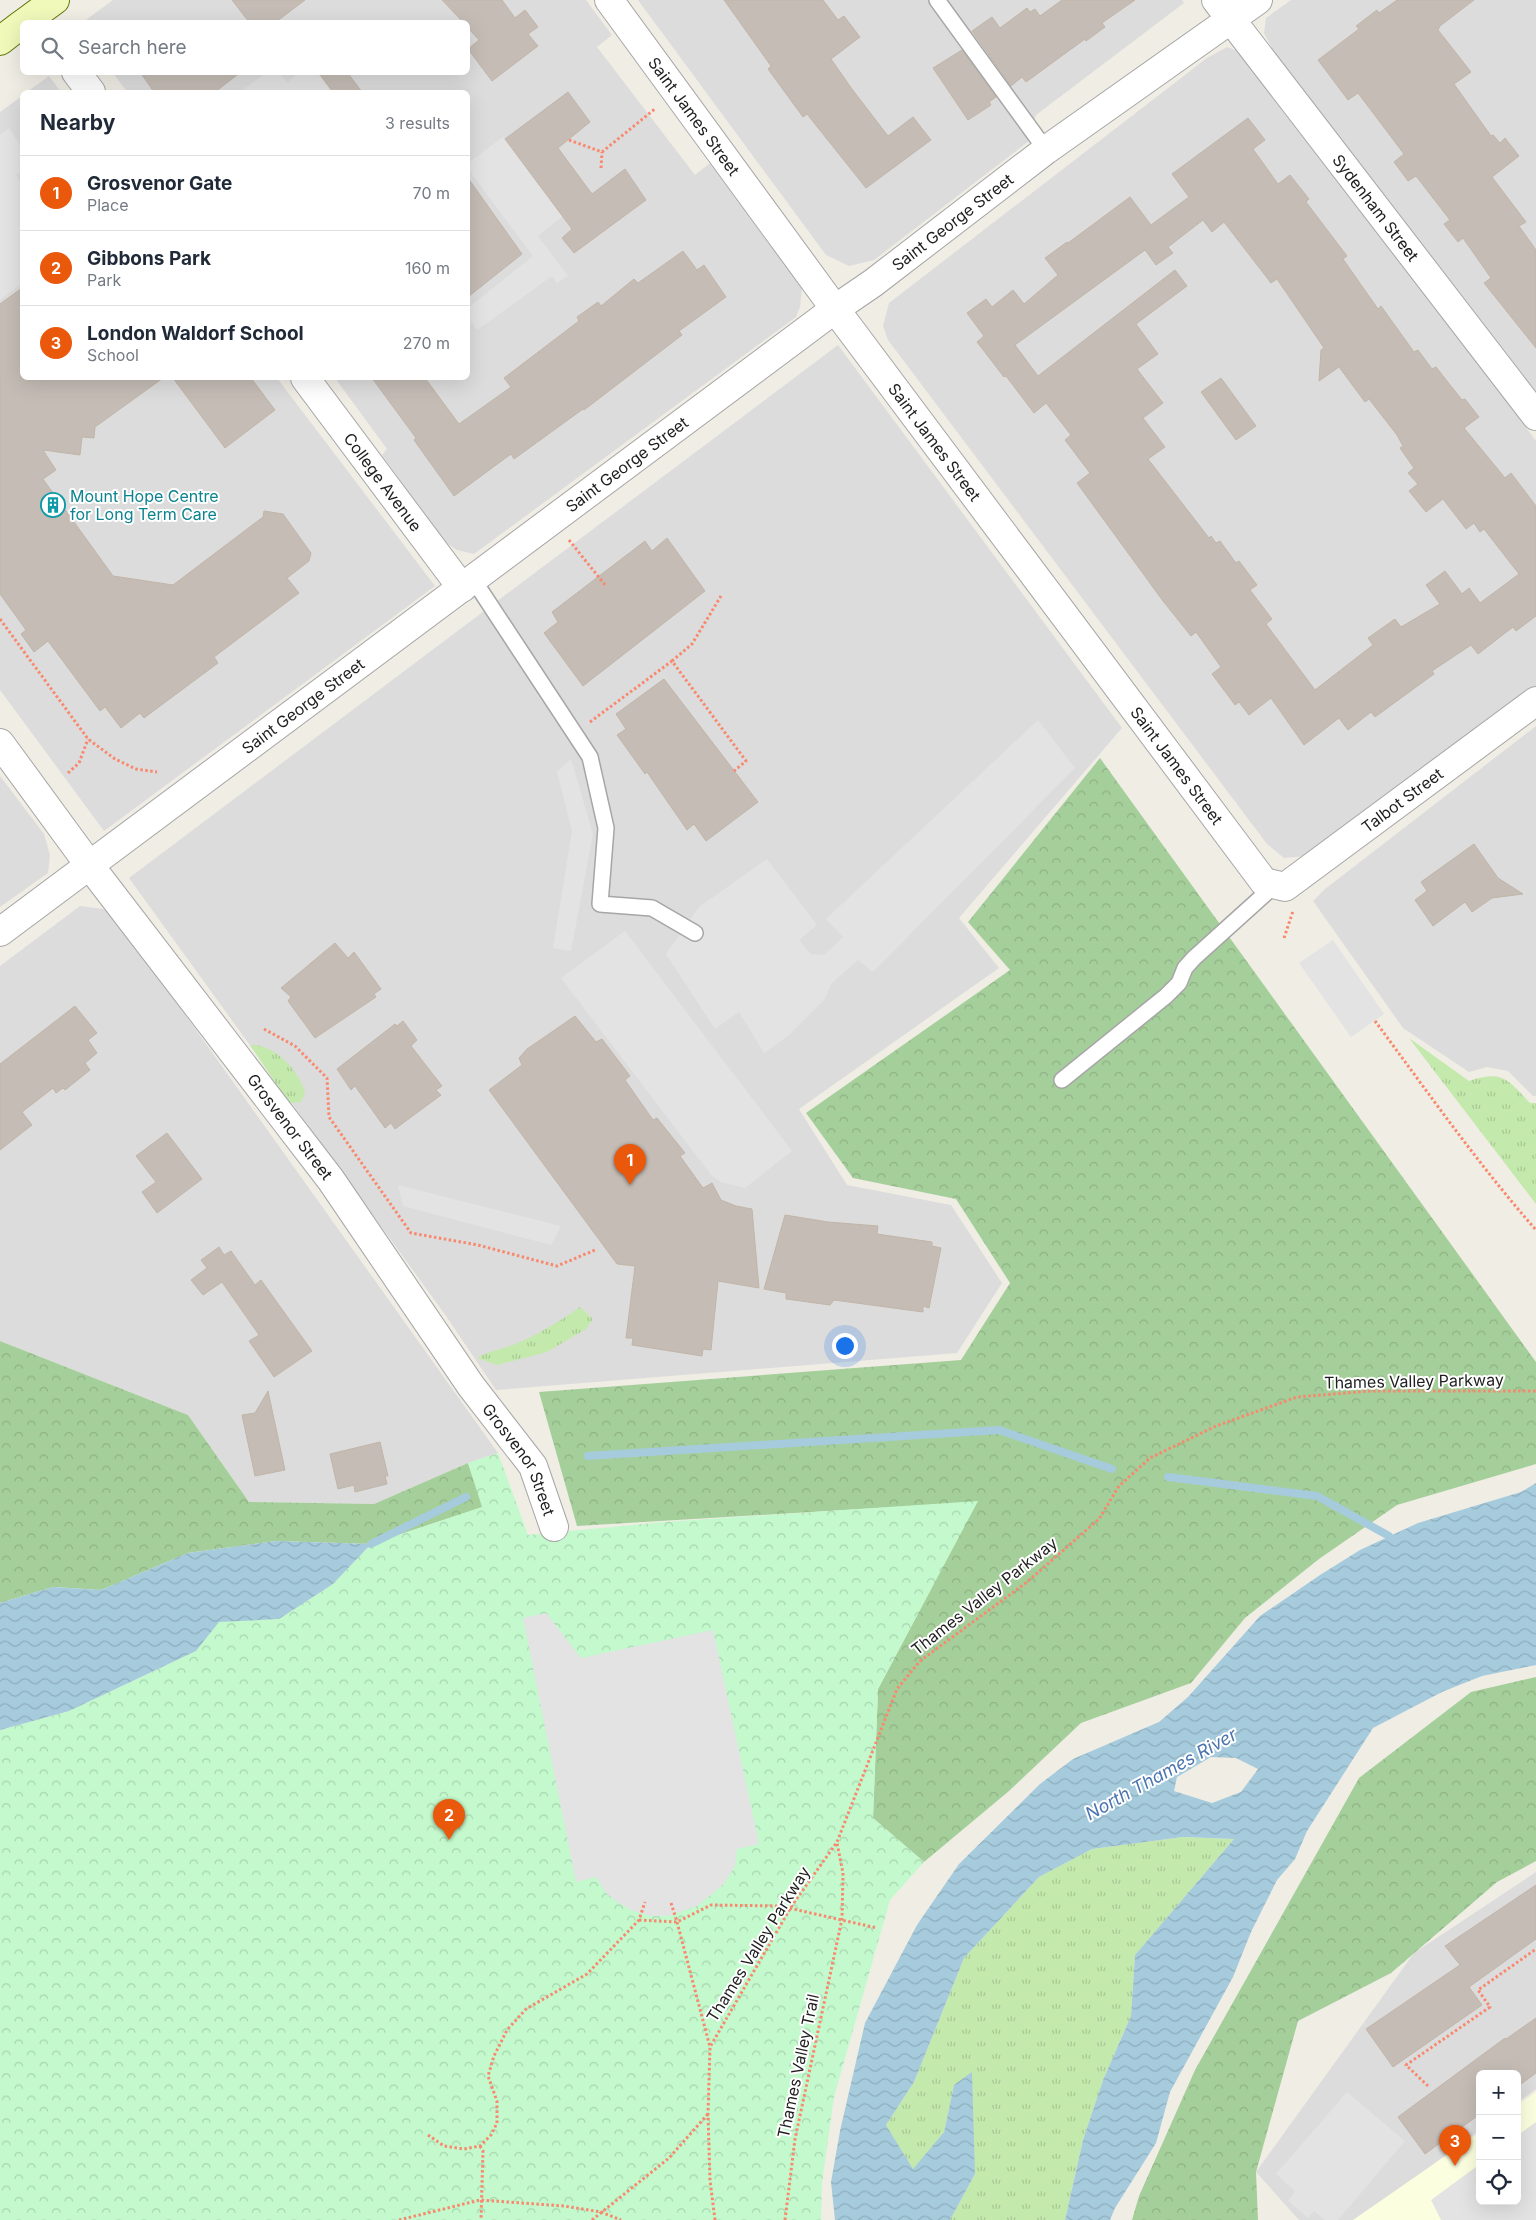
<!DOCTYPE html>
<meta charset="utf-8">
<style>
:root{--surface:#fff;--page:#f6f6f7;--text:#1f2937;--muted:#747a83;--line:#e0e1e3;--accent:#ea580c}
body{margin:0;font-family:Inter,sans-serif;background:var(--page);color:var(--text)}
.controls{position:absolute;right:15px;bottom:15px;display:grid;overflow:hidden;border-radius:8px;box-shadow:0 5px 20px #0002}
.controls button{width:45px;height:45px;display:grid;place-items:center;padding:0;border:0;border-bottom:1px solid var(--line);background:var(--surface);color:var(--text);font:25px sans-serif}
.you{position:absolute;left:844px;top:1345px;width:18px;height:18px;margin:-12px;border:4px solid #fff;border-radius:50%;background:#1a73e8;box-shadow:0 0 0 8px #1a73e833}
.badge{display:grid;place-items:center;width:32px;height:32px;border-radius:50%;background:var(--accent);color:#fff;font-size:16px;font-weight:700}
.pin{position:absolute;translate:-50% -41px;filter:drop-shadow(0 1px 2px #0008)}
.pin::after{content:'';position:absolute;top:26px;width:18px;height:15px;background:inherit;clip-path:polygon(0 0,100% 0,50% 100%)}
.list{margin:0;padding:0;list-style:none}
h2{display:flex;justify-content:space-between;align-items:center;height:65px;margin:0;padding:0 20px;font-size:21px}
h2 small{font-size:16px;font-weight:400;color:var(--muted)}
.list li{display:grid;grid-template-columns:32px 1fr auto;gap:15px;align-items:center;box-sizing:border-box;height:75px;padding:0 20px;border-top:1px solid var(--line)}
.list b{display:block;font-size:19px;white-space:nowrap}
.list p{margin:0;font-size:16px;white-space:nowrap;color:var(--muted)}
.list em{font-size:16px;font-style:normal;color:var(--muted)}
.icon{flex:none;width:28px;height:28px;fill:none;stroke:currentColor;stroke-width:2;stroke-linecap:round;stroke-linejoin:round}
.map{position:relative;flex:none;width:1536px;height:2220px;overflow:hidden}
.search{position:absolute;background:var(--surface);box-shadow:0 5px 20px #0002;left:20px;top:20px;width:450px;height:55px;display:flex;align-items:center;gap:12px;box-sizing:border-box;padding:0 18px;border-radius:8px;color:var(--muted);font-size:19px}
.panel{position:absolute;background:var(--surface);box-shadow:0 5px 20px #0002;left:20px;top:90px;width:450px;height:290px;border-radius:8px}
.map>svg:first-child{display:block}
.residential{fill:#dddcdc}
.education{fill:#fcffdf}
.grass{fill:url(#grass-tufts)}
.forest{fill:url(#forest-crowns)}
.park{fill:url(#park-crowns)}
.parking{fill:#e3e3e3}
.water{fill:url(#water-waves);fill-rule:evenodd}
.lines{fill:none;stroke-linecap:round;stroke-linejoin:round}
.stream{stroke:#a6cbdd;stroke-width:8}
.building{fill:#c4bcb5;stroke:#c1b5a8;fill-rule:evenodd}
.service-casing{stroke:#a6a6a6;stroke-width:18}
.minor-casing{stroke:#a6a6a6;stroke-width:30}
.tertiary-casing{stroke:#a6a6a6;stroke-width:30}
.secondary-casing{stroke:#607606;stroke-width:30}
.path{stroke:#f8886e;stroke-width:3;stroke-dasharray:2.5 2.5;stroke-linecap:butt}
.service{stroke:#fff;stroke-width:15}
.minor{stroke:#fff;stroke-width:28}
.tertiary{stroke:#fff;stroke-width:28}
.secondary{stroke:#f0f9ba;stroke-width:28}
.labels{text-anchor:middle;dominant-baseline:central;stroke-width:4;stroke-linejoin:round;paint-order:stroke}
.street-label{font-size:16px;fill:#1f1f1f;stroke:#fff}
.culture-label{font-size:16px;fill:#0d838f;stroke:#fff;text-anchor:start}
.water-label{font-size:18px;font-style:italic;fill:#4c74ae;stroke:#fff}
</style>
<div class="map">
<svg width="1536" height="2220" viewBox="0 0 1536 2220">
<defs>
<pattern id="grass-tufts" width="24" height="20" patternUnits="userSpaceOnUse" patternTransform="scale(1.25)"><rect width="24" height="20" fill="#c4e9ac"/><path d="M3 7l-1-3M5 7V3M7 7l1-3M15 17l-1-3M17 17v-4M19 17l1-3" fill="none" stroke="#a8c794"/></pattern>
<pattern id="forest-crowns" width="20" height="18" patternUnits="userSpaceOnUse" patternTransform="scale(1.25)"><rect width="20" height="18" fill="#a5cf9a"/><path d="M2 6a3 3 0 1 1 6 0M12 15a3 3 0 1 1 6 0" fill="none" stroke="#8eb184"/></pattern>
<pattern id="park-crowns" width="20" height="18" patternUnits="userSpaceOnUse" patternTransform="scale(1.25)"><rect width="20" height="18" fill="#c3f9cc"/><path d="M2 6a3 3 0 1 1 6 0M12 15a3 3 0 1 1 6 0" fill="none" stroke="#a7d5af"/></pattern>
<pattern id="water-waves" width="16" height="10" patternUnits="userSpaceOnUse" patternTransform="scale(1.25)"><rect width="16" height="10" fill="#a6cbdd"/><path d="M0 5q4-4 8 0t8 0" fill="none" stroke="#8eaebd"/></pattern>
</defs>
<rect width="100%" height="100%" fill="#f0ede5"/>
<!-- residential -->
<g class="residential">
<polygon points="113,0 586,0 612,35 597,47 695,175 714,160 802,288 800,307 796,317 474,554 457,550 445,542 382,455 387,449 335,378 468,378 468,92 127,92 113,73 468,72 468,22 83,22"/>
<polygon points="638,0 1182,0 1184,3 1036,115 1029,141 874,260 849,266 826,255"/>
<polygon points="1291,0 1536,0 1536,397 1273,50 1264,33 1266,18"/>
<polygon points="1227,47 1243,53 1536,441 1536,689 1307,856 1284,858 1267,844 888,340 883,326 889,303 1207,58"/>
<polygon points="49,76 61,92 27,92"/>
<polygon points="22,96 22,378 277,378 435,586 104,831 0,690 0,112"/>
<polygon points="838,345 1122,728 959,918 999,968 799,1109 847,1185 951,1205 1002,1283 957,1353 496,1390 446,1316 129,878"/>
<polygon points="1536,726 1536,1096 1533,1096 1508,1071 1487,1067 1469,1072 1403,1028 1313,901 1325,889"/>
<polygon points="0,776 44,834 50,855 48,873 0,907"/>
<polygon points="80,906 103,909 114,915 498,1453 468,1463 374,1504 249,1502 188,1415 0,1341 0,966"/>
<polygon points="1536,1872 1536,2089 1517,2103 1517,2074 1480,2074 1480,2130 1357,2220 1299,2220 1256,2172 1414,1953"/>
</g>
<!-- education -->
<polygon class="education" points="1536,2092 1536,2220 1353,2220 1480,2132 1480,2201 1517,2201 1517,2105"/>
<!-- grass -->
<g class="grass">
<path d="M 1409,1038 L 1469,1081 C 1503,1070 1507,1079 1530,1103 L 1536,1103 L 1536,1204 Z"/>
<path d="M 250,1045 C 275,1044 299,1071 305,1093 L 301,1102 L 289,1103 Z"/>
<path d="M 580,1307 L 593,1319 L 586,1329 L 547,1352 L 497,1365 L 477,1358 C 490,1350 504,1349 518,1343 C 540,1333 560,1321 580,1307 Z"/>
<polygon points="1183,1837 1234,1839 1135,1955 1131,2016 1103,2080 1083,2140 1065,2220 950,2220 975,2174 954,2085 944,2132 913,2170 886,2125 914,2082 964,1958 1039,1877 1092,1849"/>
</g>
<!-- forest -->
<g class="forest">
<polygon points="1100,758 1536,1362 1536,1464 1397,1505 1319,1559 1245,1618 1191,1683 1081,1723 1009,1791 924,1862 873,1818 878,1689 977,1502 577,1526 539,1392 961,1360 1010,1283 956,1199 853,1178 806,1113 1010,970 968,922"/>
<polygon points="0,1341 188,1415 249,1502 374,1504 468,1463 483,1507 371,1544 276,1541 188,1553 101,1590 53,1587 0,1603"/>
<polygon points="1536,1677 1536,1861 1497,1882 1391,1973 1298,2021 1256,2172 1258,2220 1132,2220 1139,2196 1195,2070 1359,1778 1471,1692"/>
</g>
<!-- park -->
<polygon class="park" points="498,1453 528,1535 664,1522 978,1501 878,1689 873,1818 924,1862 890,1900 834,2097 822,2183 821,2220 0,2220 0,1730 69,1711 196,1651 219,1621 279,1619 333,1584 371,1544 482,1507 468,1463"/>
<!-- parking -->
<g class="parking">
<polygon points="267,72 280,73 287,83 298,73 317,73 331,92 240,92"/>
<polygon points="9,128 22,148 22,170 16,175 22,186 22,283 0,300 0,135"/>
<polygon points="503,137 563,216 538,236 568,276 557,283 552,276 477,330 468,317 468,308 533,256 468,169 468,163"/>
<polygon points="1038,720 1075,768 873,972 858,960 832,983 824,1000 788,1036 764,1053 739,1012 715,1029 666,954 699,907 767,859 817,925 799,940 811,954 824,955 843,937 826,919"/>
<polygon points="571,759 593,834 571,951 553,948 572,831 557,772"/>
<polygon points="625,931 792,1151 745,1188 721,1182 712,1176 561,978"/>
<polygon points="1333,940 1384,1014 1351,1037 1299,963"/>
<polygon points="398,1185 561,1226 551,1245 403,1206"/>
<polygon points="546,1613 581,1658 713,1630 759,1844 737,1849 735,1866 724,1884 697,1906 668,1916 651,1916 633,1911 617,1902 606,1893 596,1877 576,1882 523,1618"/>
<polygon points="1347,2092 1405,2141 1338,2220 1325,2220 1314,2211 1308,2218 1288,2201 1295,2191 1276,2174"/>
<polygon points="1536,2122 1536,2220 1441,2220 1431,2200 1480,2164 1480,2201 1517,2201 1517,2136"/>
</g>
<!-- water -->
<g class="water">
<path d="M 1536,1483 L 1536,1665 L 1482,1676 L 1442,1692 L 1373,1728 L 1307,1831 L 1295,1859 L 1277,1880 L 1251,1932 L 1233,1977 L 1170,2092 L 1156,2143 L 1115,2208 L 1110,2220 L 1065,2220 L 1083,2140 L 1103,2080 L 1131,2016 L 1135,1955 L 1234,1839 L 1183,1837 L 1092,1849 L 1039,1877 L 964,1958 L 914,2082 L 886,2125 L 913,2169 L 944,2132 L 954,2085 L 972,2072 L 975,2174 L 950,2220 L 835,2220 L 831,2182 L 840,2131 L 865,2023 L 917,1925 L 959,1864 L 1040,1784 L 1073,1759 L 1159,1722 L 1188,1697 L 1260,1616 L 1320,1575 L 1360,1550 L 1418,1523 L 1521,1492 ZM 1211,1757 L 1236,1758 L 1258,1769 L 1241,1792 L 1212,1803 L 1174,1791 L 1177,1777 Z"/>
<polygon points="276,1541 371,1544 333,1584 279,1619 219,1622 196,1651 69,1711 0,1730 0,1603 53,1587 101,1590 188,1553"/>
</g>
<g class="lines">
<!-- stream -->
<g class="stream">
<polyline points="588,1456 999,1430 1112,1469"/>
<polyline points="1168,1477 1317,1496 1389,1536"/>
<polyline points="371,1544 466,1497"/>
</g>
</g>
<!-- building -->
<g class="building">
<polygon points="232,0 305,0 276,22 249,22"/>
<polygon points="442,0 502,0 515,18 525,10 538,27 528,34 538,46 492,81 468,49 479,40 468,28 468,22 463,22"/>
<polygon points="724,0 823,0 838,20 844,16 860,37 831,59 852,89 888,136 913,117 931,140 866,188 807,114 803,117 768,69 771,66"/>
<polygon points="1062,0 1135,0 1102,23 1105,27 1086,41 1085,39 1026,82 1022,77 1011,86 972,31 992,17 1000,28 1027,8 1030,12 1035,9 1040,16"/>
<polygon points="1397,0 1474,0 1440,26 1438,30 1471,72 1454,84 1491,136 1493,135 1500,143 1505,138 1519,156 1492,177 1526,222 1519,226 1536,250 1536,348 1484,283 1491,278 1463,238 1458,242 1444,224 1450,220 1416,176 1408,181 1394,162 1404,154 1358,93 1348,100 1318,60 1359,29 1356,26 1377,10 1379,13"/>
<polygon points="962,50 996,97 989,102 991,105 968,120 933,68"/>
<polygon points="140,72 241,72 215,92 154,92"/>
<polygon points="318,72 347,72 362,92 333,92"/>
<polygon points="568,92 590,122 558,148 592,194 625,169 646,200 574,253 562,238 572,229 505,139"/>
<path d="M 1248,118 L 1265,140 L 1253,149 L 1278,184 L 1290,175 L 1309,199 L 1306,202 L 1347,256 L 1343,259 L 1378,309 L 1381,306 L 1414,352 L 1418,350 L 1432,369 L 1436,367 L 1462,400 L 1465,399 L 1479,417 L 1464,428 L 1505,478 L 1511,473 L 1536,506 L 1536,616 L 1516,631 L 1513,627 L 1478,654 L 1471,645 L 1432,671 L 1434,674 L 1375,717 L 1371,712 L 1348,730 L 1339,718 L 1304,745 L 1271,698 L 1249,715 L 1239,702 L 1235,705 L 1212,674 L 1221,667 L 1196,632 L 1191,636 L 1163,601 L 1077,483 L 1090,473 L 1065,440 L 1071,435 L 1046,403 L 1034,413 L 1006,376 L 1004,377 L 977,342 L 984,336 L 967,313 L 986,299 L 992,307 L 1013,290 L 1024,304 L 1058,275 L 1045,258 L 1067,242 L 1068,243 L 1130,197 L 1151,225 L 1189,197 L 1172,174 ZM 1203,220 L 1212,232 L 1224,222 L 1271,283 L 1277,279 L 1324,348 L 1321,350 L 1319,381 L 1339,367 L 1365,402 L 1369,399 L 1397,435 L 1403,446 L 1400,448 L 1414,468 L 1408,473 L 1418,484 L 1409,491 L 1426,512 L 1443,499 L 1466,529 L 1474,523 L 1480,532 L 1484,529 L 1519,574 L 1480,603 L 1469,588 L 1462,594 L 1445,571 L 1426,585 L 1440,604 L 1401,627 L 1395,619 L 1368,638 L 1373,645 L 1315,690 L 1266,624 L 1272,619 L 1250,590 L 1257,585 L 1239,561 L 1236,563 L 1220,541 L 1216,543 L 1211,536 L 1209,538 L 1148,459 L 1165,447 L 1143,418 L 1163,403 L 1137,369 L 1158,354 L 1136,324 L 1187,286 L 1175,270 L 1038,376 L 1015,345 L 1145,250 L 1156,265 L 1173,253 L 1168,247 Z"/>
<polygon points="468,178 522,254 468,297"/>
<polygon points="683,251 697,270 704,265 726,297 679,331 682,335 584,410 583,409 514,459 511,454 454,496 414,440 416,438 372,378 425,378 459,424 511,387 504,378 579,321 577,317 598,302 601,306 634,279 638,283"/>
<polygon points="22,288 22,378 163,378 95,427 94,438 82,437 80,455 43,450 56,470 43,479 113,576 173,585 263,517 264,511 283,514 311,553 309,561 287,578 299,593 214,657 218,663 144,718 140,713 121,728 105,707 100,711 48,641 34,652 21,634 26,630 0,594 0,304"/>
<polygon points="173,378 251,378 275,410 225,448"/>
<polygon points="1221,378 1256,426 1236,440 1201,392"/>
<polygon points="667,538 705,591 583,686 544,633 558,622 552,612 645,541 652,551"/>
<polygon points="664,679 758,802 706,841 694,824 687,830 647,772 645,774 617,735 626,729 616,714"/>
<polygon points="1474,844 1498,878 1523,894 1492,898 1472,912 1465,902 1433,926 1415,900 1427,891 1421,882"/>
<polygon points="335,943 348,958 354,952 381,989 374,994 376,997 315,1038 288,1001 291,997 281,988"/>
<polygon points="75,1006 97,1033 88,1040 97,1053 85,1063 90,1070 65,1090 63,1088 56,1093 53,1088 22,1112 32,1125 0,1150 0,1064"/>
<polygon points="575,1016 596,1042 602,1039 630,1076 625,1080 653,1120 657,1118 685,1153 680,1156 703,1188 712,1183 721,1200 736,1206 752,1209 759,1288 718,1281 711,1350 703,1349 702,1356 632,1345 633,1338 626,1338 635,1266 617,1264 489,1090 522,1065 519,1058 527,1049"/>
<polygon points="403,1021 417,1040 411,1046 442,1086 436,1090 441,1095 395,1129 391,1123 385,1128 355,1086 351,1090 337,1069 395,1024 397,1026"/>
<polygon points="167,1133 202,1179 157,1213 142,1192 156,1182 136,1156"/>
<polygon points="785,1215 828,1222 878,1226 877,1234 932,1242 932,1246 941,1248 929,1308 923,1306 923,1312 834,1300 830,1305 786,1299 786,1293 764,1289"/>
<polygon points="219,1247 224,1255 231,1251 255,1285 261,1280 312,1351 274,1377 249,1341 259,1335 222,1282 203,1295 191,1280 207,1268 201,1260"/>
<polygon points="268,1391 285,1470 255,1476 242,1415 255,1413"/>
<polygon points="380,1442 388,1476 385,1476 387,1484 355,1492 354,1485 338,1489 330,1454"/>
<polygon points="1536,1885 1536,1939 1469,1987 1482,2005 1393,2067 1366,2029 1460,1965 1445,1946"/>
<polygon points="1536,2018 1536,2073 1517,2087 1517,2074 1480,2074 1480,2114 1425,2154 1398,2117 1505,2038 1506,2039"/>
</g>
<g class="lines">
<defs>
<g id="service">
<polyline points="937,0 1046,150"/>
<polyline points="473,579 590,757 606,828 600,904 652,908 695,933"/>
<polyline points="1062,1080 1166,996 1179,983 1185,968 1194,958 1275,885"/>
</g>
<g id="minor">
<path id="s1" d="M 609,0 L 835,309 L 873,283 L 1046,150 L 1258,0"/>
<path id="s2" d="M 1216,0 L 1536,416"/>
<polyline points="76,72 91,92"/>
<path id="s3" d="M 305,378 L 462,588"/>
<path id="s4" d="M 0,743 L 90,866 L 331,1180 L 471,1386 L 533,1466 L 554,1527"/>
</g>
<g id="tertiary">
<path id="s5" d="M 0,932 L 835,309 L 1264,882 L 1285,887 L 1536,701"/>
</g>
<g id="secondary">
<polyline points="25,22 55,0"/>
<polyline points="0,41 22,24"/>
</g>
</defs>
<!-- service casing -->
<use href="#service" class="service-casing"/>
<!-- minor casing -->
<use href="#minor" class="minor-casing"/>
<!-- tertiary casing -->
<use href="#tertiary" class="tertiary-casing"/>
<!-- secondary casing -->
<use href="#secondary" class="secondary-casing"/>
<!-- path -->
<g class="path">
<polyline points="569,140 602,152 656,108"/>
<polyline points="601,168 602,152"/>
<polyline points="569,540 605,585"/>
<polyline points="0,619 88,739 115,759 136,769 157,772"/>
<polyline points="672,661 692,644 721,596"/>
<polyline points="590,722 672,661 746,761 734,771"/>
<polyline points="68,773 79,763 88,739"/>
<polyline points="1284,938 1293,911"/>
<path d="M 1375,1021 C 1427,1091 1478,1164 1536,1230"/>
<polyline points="264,1029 295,1046 327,1078 329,1117 411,1233 478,1245 557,1266 595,1250"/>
<polyline points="671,1903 677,1922 710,2047"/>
<polyline points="639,1920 677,1922 711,1905 780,1906 877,1928"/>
<polyline points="1428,2086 1406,2065 1490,2007 1478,1990 1536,1949"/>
<polyline points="428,2135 444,2146 464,2149 480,2146 491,2135 497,2123 497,2101 488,2076 494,2056 507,2030 526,2009 587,1974 639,1920 645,1902"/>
<polyline points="480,2146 483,2151 481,2220"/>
<polyline points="399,2220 480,2200 564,2206 601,2212 621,2220"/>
<polyline points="592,2220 669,2158 708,2114"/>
<polyline points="715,2220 710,2180 708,2114 710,2047 791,1907 837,1842 897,1689 920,1661 1027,1582 1099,1519 1119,1486 1150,1458 1216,1426 1297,1397 1370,1391 1536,1391"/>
<polyline points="785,2220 795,2139 842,1919 843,1873 837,1843"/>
</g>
<!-- service -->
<use href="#service" class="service"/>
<!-- minor -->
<use href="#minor" class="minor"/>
<!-- tertiary -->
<use href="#tertiary" class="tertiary"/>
<!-- secondary -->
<use href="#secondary" class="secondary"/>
</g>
<!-- icons -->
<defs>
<symbol id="building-ring" viewBox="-11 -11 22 22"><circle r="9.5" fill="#fff" stroke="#0f9aa8" stroke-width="1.5"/><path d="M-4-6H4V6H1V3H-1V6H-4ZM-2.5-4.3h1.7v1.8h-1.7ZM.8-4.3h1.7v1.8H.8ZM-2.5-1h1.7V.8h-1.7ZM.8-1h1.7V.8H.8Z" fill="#0f9aa8"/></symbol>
</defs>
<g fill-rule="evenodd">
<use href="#building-ring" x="39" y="491" width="28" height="28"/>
</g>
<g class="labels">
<!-- street labels -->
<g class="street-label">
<text stroke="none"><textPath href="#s1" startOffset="144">Saint James Street</textPath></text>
<text stroke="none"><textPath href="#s2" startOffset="262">Sydenham Street</textPath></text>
<text stroke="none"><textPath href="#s1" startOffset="529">Saint George Street</textPath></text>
<text stroke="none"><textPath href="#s5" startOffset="1208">Saint James Street</textPath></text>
<text stroke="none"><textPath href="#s5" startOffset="782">Saint George Street</textPath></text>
<text stroke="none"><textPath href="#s3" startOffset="130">College Avenue</textPath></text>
<text stroke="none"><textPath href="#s5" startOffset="378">Saint George Street</textPath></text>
<text stroke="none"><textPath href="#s5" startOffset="1612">Saint James Street</textPath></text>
<text stroke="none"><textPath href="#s5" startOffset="1925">Talbot Street</textPath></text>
<text stroke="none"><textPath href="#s4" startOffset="481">Grosvenor Street</textPath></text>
<text transform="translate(1414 1381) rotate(-1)">Thames Valley Parkway</text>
<text stroke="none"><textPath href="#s4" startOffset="886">Grosvenor Street</textPath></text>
<text transform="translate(984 1596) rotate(-38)">Thames Valley Parkway</text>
<text transform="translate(758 1944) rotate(-58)">Thames Valley Parkway</text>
<text transform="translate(798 2066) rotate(-78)">Thames Valley Trail</text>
</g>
<!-- culture labels -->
<g class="culture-label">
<text x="70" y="496">Mount Hope Centre<tspan x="70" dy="18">for Long Term Care</tspan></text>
</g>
<!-- water labels -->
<g class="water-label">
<text transform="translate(1161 1774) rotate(-29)">North Thames River</text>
</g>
</g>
</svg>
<div class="controls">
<button>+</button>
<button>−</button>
<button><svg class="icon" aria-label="locate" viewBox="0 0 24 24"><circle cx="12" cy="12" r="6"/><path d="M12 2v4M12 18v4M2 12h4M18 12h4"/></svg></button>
</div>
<div class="you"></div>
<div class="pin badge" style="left:630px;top:1185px">1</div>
<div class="pin badge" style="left:449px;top:1840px">2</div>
<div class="pin badge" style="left:1455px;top:2166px">3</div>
<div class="search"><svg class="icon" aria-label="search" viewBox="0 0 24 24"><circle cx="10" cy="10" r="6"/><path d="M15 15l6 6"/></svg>Search here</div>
<section class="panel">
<h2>Nearby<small>3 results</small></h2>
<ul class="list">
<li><span class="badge">1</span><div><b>Grosvenor Gate</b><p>Place</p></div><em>70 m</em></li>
<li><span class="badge">2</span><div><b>Gibbons Park</b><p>Park</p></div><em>160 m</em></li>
<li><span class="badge">3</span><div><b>London Waldorf School</b><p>School</p></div><em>270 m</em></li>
</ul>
</section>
</div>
